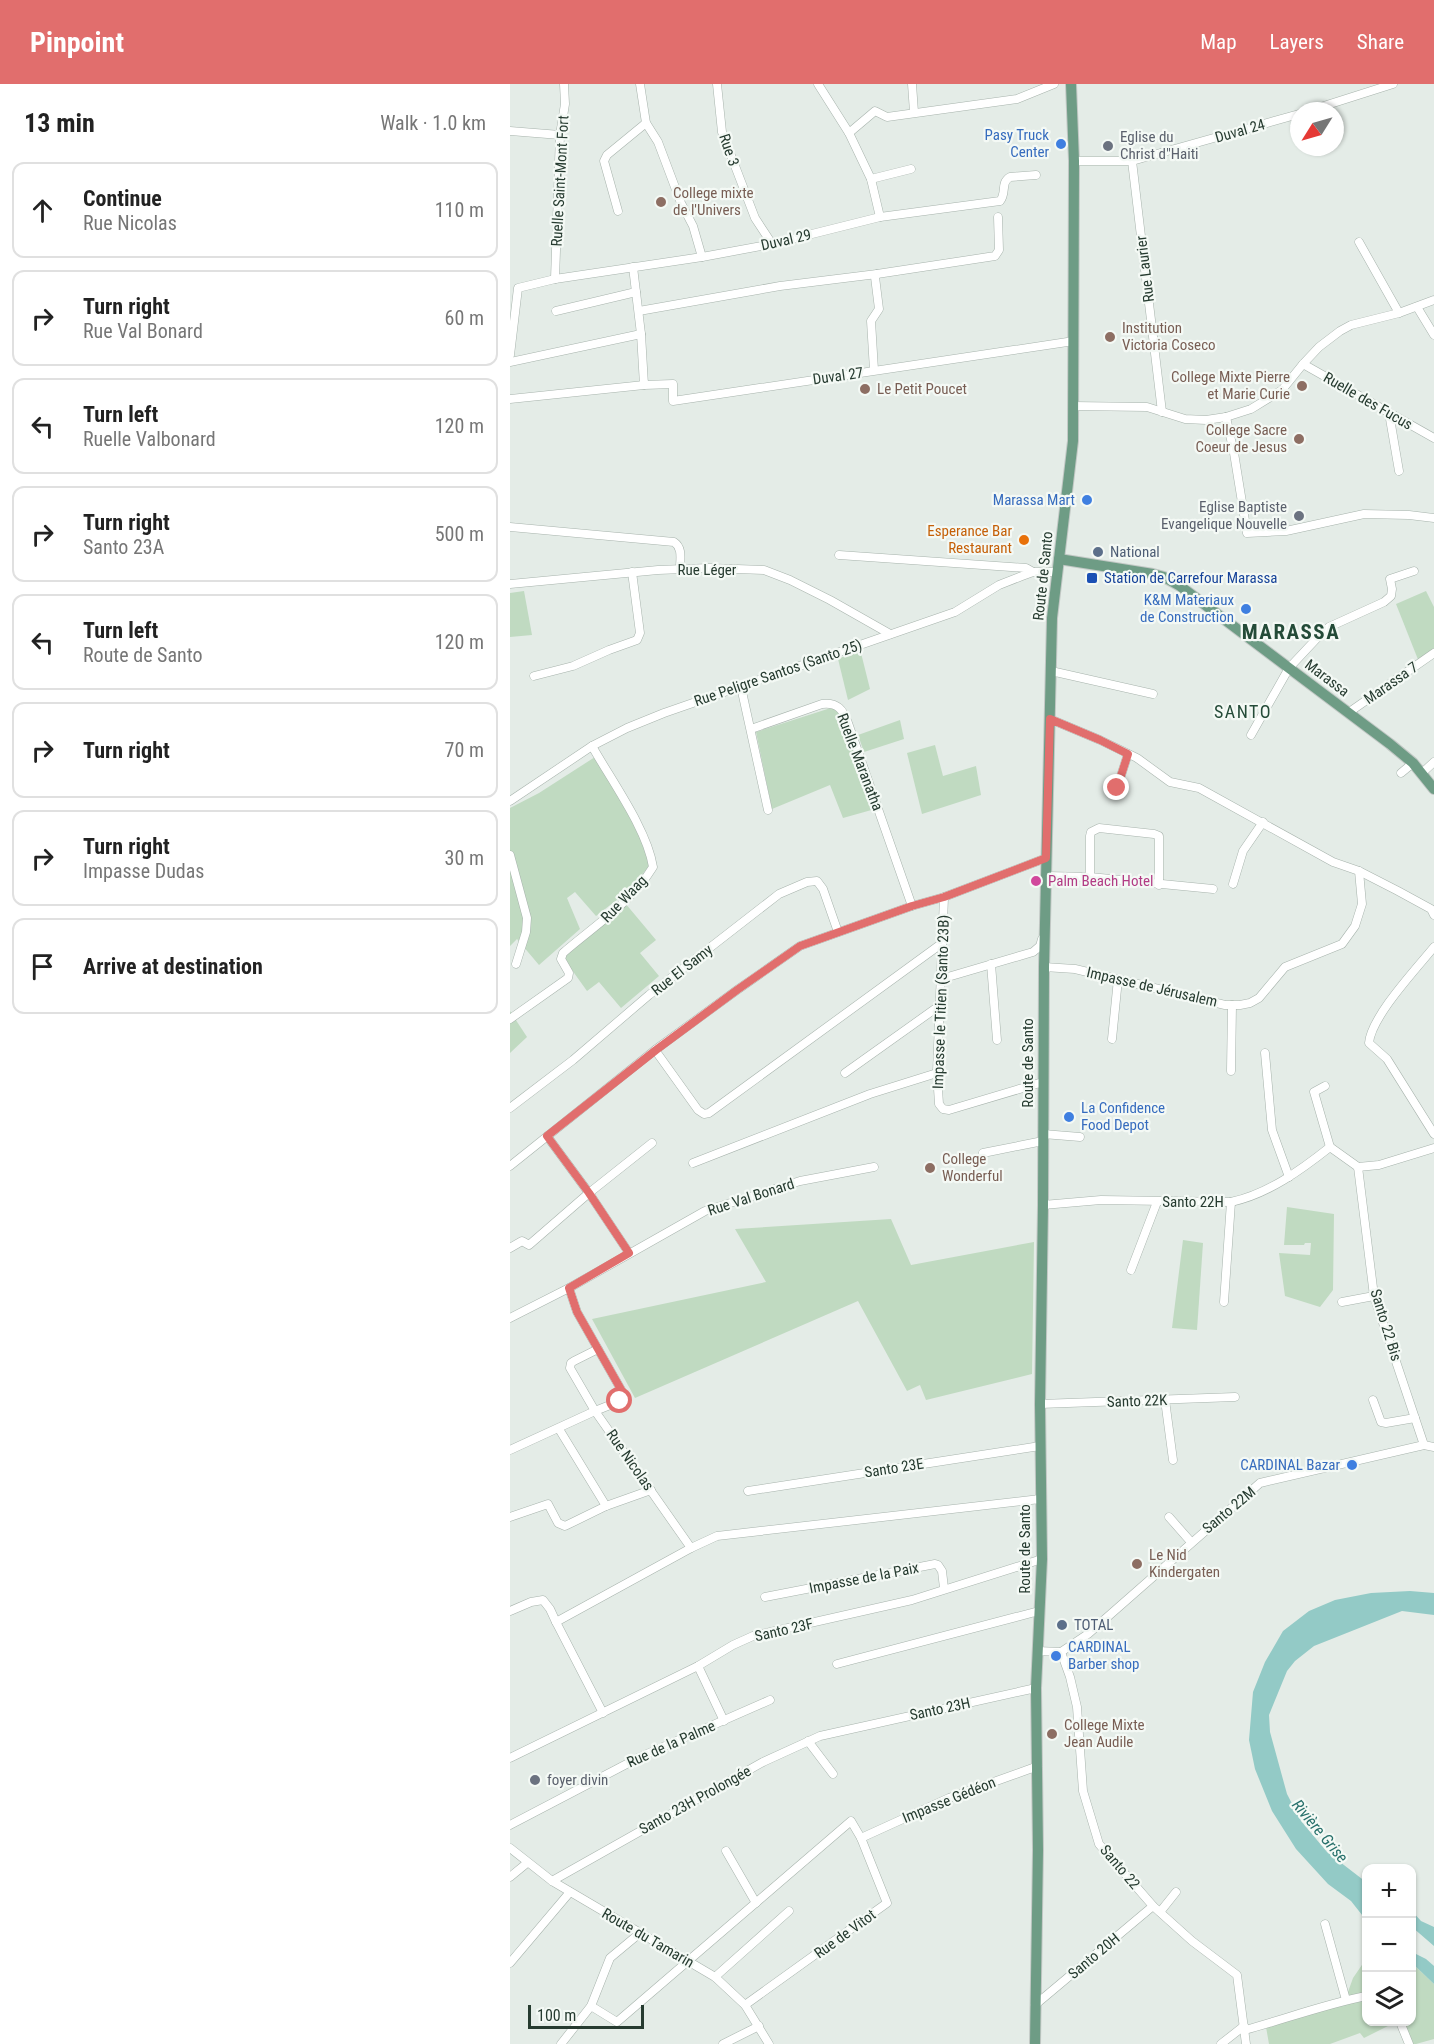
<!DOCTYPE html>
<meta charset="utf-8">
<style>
:root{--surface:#fff;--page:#f6f6f6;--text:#222;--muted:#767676;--line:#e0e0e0;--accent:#e16e6d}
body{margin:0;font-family:"Roboto Condensed",sans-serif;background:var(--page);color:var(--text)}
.controls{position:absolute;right:18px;bottom:18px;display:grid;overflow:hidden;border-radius:12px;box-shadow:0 2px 4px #0004}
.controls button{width:54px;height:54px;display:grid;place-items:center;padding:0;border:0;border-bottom:2px solid var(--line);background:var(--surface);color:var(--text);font:30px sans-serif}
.compass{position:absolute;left:780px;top:18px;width:54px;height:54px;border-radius:50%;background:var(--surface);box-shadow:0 2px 4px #0004;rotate:233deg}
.scale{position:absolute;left:18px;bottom:15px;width:116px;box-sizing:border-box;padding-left:6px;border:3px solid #263b30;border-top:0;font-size:16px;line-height:21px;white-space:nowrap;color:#263b30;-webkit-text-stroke:4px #f4f9f5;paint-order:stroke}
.stop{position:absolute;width:18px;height:18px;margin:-14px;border:4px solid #e16e6d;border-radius:50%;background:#fff}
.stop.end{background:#e16e6d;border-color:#fff;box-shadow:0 2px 6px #0008}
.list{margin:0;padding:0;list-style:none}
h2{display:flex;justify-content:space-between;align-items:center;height:78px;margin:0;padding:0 24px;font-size:26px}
h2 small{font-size:20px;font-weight:400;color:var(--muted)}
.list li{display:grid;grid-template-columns:39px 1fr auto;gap:18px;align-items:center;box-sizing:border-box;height:96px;margin:0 12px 12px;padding:0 12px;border:2px solid var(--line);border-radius:12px}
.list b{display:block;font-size:22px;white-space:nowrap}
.list p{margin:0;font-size:20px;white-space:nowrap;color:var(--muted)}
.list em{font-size:20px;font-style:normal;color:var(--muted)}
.icon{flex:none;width:33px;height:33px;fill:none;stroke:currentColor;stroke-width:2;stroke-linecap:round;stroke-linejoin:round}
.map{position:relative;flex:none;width:924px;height:1960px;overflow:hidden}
header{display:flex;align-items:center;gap:36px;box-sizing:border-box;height:84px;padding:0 30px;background:var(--accent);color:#fff}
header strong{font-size:28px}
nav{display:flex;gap:33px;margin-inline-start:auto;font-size:21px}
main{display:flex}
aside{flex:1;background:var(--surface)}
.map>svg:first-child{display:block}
.green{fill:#c0dac1}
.water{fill:#93cac6}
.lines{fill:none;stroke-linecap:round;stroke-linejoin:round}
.minor-casing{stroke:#a7b3ac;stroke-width:9}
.major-casing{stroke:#c2c8c5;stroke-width:12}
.minor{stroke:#fff;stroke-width:8}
.major{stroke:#6e9c85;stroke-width:10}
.route{stroke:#e16e6d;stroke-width:8}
.shop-dot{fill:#3f7fe0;stroke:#f4f9f5;stroke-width:2}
.worship-dot{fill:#6b7280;stroke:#f4f9f5;stroke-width:2}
.education-dot{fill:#8d6e63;stroke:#f4f9f5;stroke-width:2}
.food-dot{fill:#e8710a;stroke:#f4f9f5;stroke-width:2}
.service-dot{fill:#5c6f8a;stroke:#f4f9f5;stroke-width:2}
.transit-dot{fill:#1a4fb4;stroke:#f4f9f5;stroke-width:2}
.hotel-dot{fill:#d1479c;stroke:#f4f9f5;stroke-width:2}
.labels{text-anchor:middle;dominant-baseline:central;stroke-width:4.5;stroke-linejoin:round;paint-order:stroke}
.street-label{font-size:15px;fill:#263b30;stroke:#f4f9f5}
.shop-label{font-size:15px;fill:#366cbe;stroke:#f4f9f5;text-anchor:end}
.worship-label{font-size:15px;fill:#5b616d;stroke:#f4f9f5;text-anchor:start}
.education-label{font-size:15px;fill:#785e54;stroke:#f4f9f5;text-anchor:start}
.food-label{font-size:15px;fill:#c56008;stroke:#f4f9f5;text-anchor:end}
.service-label{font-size:15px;fill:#4e5e75;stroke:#f4f9f5;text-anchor:start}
.transit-label{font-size:15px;fill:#164399;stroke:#f4f9f5;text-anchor:start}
.hotel-label{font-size:15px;fill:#b23c85;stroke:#f4f9f5;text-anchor:start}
.water-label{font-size:16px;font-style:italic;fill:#27706b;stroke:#f4f9f5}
.quarter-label{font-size:18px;letter-spacing:1.5px;fill:#244b38;stroke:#f4f9f5}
.district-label{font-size:21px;font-weight:bold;letter-spacing:1.5px;fill:#244b38;stroke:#f4f9f5}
</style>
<header>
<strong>Pinpoint</strong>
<nav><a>Map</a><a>Layers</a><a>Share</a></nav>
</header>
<main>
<aside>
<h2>13 min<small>Walk · 1.0 km</small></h2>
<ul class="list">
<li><svg class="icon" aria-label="ahead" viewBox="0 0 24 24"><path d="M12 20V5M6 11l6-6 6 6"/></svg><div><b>Continue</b><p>Rue Nicolas</p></div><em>110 m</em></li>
<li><svg class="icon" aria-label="right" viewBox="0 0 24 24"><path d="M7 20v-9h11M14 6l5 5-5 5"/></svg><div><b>Turn right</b><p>Rue Val Bonard</p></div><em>60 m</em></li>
<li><svg class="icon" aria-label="left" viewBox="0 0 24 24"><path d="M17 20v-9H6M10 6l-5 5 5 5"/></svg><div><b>Turn left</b><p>Ruelle Valbonard</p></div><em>120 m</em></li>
<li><svg class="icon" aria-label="right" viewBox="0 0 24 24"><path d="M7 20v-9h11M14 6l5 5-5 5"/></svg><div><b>Turn right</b><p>Santo 23A</p></div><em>500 m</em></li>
<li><svg class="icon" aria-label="left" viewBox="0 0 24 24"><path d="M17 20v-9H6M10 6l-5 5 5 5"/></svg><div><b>Turn left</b><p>Route de Santo</p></div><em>120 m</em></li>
<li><svg class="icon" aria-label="right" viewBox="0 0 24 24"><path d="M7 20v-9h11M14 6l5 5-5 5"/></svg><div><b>Turn right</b></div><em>70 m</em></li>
<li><svg class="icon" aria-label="right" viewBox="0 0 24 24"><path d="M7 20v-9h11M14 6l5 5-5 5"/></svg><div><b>Turn right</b><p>Impasse Dudas</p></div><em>30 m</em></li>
<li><svg class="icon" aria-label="arrive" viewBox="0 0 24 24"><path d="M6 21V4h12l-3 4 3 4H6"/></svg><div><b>Arrive at destination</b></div></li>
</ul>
</aside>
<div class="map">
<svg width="924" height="1960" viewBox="0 0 924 1960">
<rect width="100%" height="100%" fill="#e4ece7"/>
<!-- green -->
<g class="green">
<polygon points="14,507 22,551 0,553 0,509"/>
<polygon points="916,507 924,523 924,569 909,578 886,520"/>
<polygon points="350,565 360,605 338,616 328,575"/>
<polygon points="330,621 365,725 333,734 320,701 262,725 246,648"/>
<polygon points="390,636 394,655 354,668 348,651"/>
<polygon points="425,661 433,692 466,682 471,711 412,730 397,669"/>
<polygon points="85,673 129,749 141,780 117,808 86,832 65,808 57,814 70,845 29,881 7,855 0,862 0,724 29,709"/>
<polygon points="115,819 146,856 130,869 149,892 111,924 89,898 77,907 52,872"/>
<polygon points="0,927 17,953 0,969"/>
<polygon points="777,1123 824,1130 823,1206 810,1223 775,1212 769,1169 800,1171 801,1159 795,1159 794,1161 774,1161"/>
<polygon points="381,1135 401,1181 524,1158 522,1290 416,1316 410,1301 397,1307 348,1217 125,1314 82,1235 256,1198 225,1145"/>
<polygon points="673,1156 693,1159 687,1246 662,1244"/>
<polygon points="856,1875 856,1938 902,1938 902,1879 924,1900 924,1955 906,1960 896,1960 886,1938 854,1954 850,1949 820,1960 759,1960 756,1943 834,1919 843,1894"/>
</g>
<!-- water -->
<g class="water">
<polygon points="900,1507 924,1509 924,1531 892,1527 804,1562 785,1577 777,1587 759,1631 760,1648 777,1710 791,1737 817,1768 856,1798 856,1836 841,1817 818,1800 786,1765 762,1727 745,1685 739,1656 743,1608 755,1578 773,1547 799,1527 825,1516 861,1509"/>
<polygon points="902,1827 911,1837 924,1843 924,1862 902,1843"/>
<polygon points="902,1868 916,1875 924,1882 924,1900 902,1879"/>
</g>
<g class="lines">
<defs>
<g id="minor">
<polyline points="130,0 136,39 148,58 171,119 183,142 192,173"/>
<polyline points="207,0 212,48 245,134 262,160"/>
<polyline points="308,0 339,49 361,95 370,133"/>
<polyline points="402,0 404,28"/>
<polyline points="798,27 883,0"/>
<polyline points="0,47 50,51"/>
<polyline points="339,49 365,27 377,33 507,15 544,0"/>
<polyline points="564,77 622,77 789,30"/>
<polyline points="622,77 652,328"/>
<polyline points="361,95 401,85"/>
<polyline points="108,127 94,77 97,71 136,39"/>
<polyline points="849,158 889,229"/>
<polyline points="123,183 131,250 134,301 163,300 163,317 564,257"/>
<polyline points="45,195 50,51 55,20 54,0"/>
<polyline points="907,223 924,251"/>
<polyline points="46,227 126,208"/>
<polyline points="129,227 270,202 367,190"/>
<path d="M 0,271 L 8,204 L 45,195 L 192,173 L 262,160 L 370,133 L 490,117 C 497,109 490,99 500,93 L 526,91"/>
<polyline points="0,278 131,250"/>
<polyline points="793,280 924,354"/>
<polyline points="364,286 361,237 369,225 365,193 367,190 485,172 489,166 488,133"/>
<polyline points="0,315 134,301"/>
<polyline points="563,322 637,323 675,335 696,336 716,333 741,325 772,306 793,280 809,263 830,247 841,241 889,229 924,216"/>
<polyline points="879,329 889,387"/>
<polyline points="716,333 724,369 737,449 776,447 854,430 899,431 924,434"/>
<path d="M 0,443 L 164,458 C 173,464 170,475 170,485"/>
<polyline points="329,471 516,484 523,488"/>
<polyline points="0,500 148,486 199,484 254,486 280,496 320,516 380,550"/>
<polyline points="541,587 643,610"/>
<polyline points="24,592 63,582 99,566 127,556 130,549 122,488"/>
<polyline points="231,603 258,726"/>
<polyline points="838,629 924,569"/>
<polyline points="540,635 590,656 627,674 660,698 689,704 823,778 849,787 888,807 921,825 924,831"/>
<path d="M 241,645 L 312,620 C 328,618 333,626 338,639 L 402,822"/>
<polyline points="741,651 779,584 809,552 819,543 874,518 881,512 882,505 880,495 904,487"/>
<polyline points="891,689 903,679"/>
<polyline points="912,689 924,678"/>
<polyline points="607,704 618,670"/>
<polyline points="0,717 82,662 117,644 154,629 445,528 489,501 512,492 523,488 546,488"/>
<polyline points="0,771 17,834 16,848 6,880"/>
<polyline points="536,792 580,793 703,805"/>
<polyline points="580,793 580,752 581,748 589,744 644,750 649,752 649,801"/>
<polyline points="723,800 733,767 753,738"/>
<polyline points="434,813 427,989 429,1020 433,1025 439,1026 533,998"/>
<path d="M 924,863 C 906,885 861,933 859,959 L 877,975 L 924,1050"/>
<polyline points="481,880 487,956"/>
<polyline points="534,883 565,885 715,921 730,921 740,919 749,914 775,883 832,860 845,842 852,820 849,787"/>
<polyline points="431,895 523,868 530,862 532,855"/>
<path d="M 0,935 L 58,894 L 59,889 L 51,875 L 53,869 C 84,842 121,819 143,783 C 137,745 101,696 82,662"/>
<polyline points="602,955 608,895"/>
<polyline points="145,966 188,1026 194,1030 199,1029 431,860"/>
<polyline points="755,969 762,1046 779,1093"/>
<polyline points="721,987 722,921"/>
<polyline points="335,989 429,922"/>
<polyline points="815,1002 804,1008 820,1063"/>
<polyline points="0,1024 63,976 139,911 269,810 297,798 307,797 313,805 328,848"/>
<polyline points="533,1050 570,1053"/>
<polyline points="37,1052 79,1109 119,1169"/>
<polyline points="473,1069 533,1057"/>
<polyline points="183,1079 360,1010 427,989"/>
<polyline points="0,1082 145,966 227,906 290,862 402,822 434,813 536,774"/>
<polyline points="848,1083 864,1212 914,1361"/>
<polyline points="848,1083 869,1081 924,1064"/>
<path d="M 533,1121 L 591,1116 L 721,1118 C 758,1110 791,1086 820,1063 L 848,1083"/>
<polyline points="0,1164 12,1157 19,1161 79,1109 142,1059"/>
<polyline points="621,1186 647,1118"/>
<polyline points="59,1204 67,1228 113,1309 113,1314 110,1317 85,1327 181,1464"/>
<polyline points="714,1218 721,1118"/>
<polyline points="832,1218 864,1212"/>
<polyline points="0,1234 59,1204 195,1127 290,1097 364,1083"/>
<polyline points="655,1316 663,1376"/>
<polyline points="863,1316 871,1338 876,1339 905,1334"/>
<polyline points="530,1320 725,1313"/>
<polyline points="49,1345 96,1422"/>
<polyline points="0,1366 85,1327 60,1284 61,1279 64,1277 88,1265"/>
<polyline points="238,1407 530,1362"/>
<polyline points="0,1433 38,1420 48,1439 55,1442 96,1422 141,1406"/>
<polyline points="659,1433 681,1458"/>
<polyline points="255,1513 425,1480 428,1481 432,1487 434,1504"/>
<polyline points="0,1527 21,1518 33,1516 40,1525 46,1538"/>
<polyline points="527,1567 551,1568 578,1550 750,1399 914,1361 924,1363"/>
<polyline points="551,1568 560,1593 567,1623 573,1707 589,1760 643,1822 682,1857 727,1891 736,1960"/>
<polyline points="327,1580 529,1527"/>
<polyline points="188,1582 214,1637"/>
<polyline points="93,1629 46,1538 181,1464 207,1452 530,1415"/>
<polyline points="298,1657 323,1690"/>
<polyline points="0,1674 188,1582 223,1561 243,1552 402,1516 532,1475"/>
<polyline points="0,1741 130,1673 260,1616"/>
<polyline points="351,1754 439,1714 528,1682"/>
<polyline points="0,1764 42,1797 205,1893 235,1921 259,1960"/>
<polyline points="216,1767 246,1819"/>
<polyline points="0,1793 17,1779"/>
<polyline points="42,1797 253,1678 310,1652 526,1604"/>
<polyline points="650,1828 666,1808"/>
<polyline points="815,1840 836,1916"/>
<polyline points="0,1879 60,1808"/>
<polyline points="205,1893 279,1827"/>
<polyline points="525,1921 643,1822"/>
<polyline points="81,1922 107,1938 341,1737 351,1754 377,1819 235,1921"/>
<polyline points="890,1938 899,1960"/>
<path d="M 735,1946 C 775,1935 816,1920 856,1912"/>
<polyline points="51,1960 81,1922 100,1874 130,1849"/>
<polyline points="213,1960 249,1942"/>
<polyline points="711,1960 734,1942"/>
</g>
<g id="major">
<polyline points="549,475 643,490 654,493 670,502 880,660 903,679 924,705"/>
<polyline points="525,1960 528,1766 526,1604 532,1475 530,1320 533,1121 534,883 542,534 563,357 564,77 561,0"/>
</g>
</defs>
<!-- minor casing -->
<use href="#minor" class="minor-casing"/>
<!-- major casing -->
<use href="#major" class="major-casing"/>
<!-- minor -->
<use href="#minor" class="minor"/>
<!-- major -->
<use href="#major" class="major"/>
</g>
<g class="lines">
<!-- route -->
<polyline class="route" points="110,1317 113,1314 113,1309 67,1228 59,1204 119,1169 79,1109 37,1052 146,966 227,906 290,862 402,822 434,813 536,774 540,635 590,656 618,670 607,704"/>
</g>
<!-- markers -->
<g class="shop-dot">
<circle cx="551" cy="60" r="6"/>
<circle cx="577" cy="416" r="6"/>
<circle cx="736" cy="525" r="6"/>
<circle cx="559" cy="1033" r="6"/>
<circle cx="842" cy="1381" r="6"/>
<circle cx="546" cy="1572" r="6"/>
</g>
<g class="worship-dot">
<circle cx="598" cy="62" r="6"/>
<circle cx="789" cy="432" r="6"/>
<circle cx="25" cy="1696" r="6"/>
</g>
<g class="education-dot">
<circle cx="151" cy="118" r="6"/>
<circle cx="600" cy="253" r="6"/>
<circle cx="792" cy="302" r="6"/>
<circle cx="355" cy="305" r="6"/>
<circle cx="789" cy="355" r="6"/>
<circle cx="420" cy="1084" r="6"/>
<circle cx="627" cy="1480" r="6"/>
<circle cx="542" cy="1650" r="6"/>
</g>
<circle class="food-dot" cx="514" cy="456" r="6"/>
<g class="service-dot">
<circle cx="588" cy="468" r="6"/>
<circle cx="552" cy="1541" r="6"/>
</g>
<rect class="transit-dot" x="576" y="488" width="12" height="12" rx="3"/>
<circle class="hotel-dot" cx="526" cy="797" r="6"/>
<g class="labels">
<!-- street labels -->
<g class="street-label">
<text transform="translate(730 47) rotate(-16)">Duval 24</text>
<text transform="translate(219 66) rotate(71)">Rue 3</text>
<text transform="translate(50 97) rotate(-87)">Ruelle Saint-Mont Fort</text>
<text transform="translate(276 156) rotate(-13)">Duval 29</text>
<text transform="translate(635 185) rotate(-97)">Rue Laurier</text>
<text transform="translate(328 292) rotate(-8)">Duval 27</text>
<text transform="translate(858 317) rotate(30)">Ruelle des Fucus</text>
<text x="197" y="486">Rue Léger</text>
<text transform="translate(533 492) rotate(-84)">Route de Santo</text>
<text transform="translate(268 589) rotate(-19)">Rue Peligre Santos (Santo 25)</text>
<text transform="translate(817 594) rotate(37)">Marassa</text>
<text transform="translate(881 599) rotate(-35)">Marassa 7</text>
<text transform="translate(350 678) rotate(69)">Ruelle Maranatha</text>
<text transform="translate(114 815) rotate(-46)">Rue Waag</text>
<text transform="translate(172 886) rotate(-38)">Rue El Samy</text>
<text transform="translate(642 903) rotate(13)">Impasse de Jérusalem</text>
<text transform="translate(431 918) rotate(-88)">Impasse le Titien (Santo 23B)</text>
<text transform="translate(518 979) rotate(-90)">Route de Santo</text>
<text transform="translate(241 1113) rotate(-18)">Rue Val Bonard</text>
<text x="683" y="1118">Santo 22H</text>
<text transform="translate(876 1241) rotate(73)">Santo 22 Bis</text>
<text transform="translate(627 1317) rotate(-2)">Santo 22K</text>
<text transform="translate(120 1376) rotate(55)">Rue Nicolas</text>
<text transform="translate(384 1384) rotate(-9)">Santo 23E</text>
<text transform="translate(719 1426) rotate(-40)">Santo 22M</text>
<text transform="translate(515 1465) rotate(-90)">Route de Santo</text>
<text transform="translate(354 1494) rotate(-11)">Impasse de la Paix</text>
<text transform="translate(274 1546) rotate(-13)">Santo 23F</text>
<text transform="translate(430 1625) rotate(-12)">Santo 23H</text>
<text transform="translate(161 1660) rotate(-24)">Rue de la Palme</text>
<text transform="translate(185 1716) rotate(-29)">Santo 23H Prolongée</text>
<text transform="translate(439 1716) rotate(-22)">Impasse Gédéon</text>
<text transform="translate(610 1783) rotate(50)">Santo 22</text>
<text transform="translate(335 1850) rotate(-36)">Rue de Vitot</text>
<text transform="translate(138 1854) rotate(30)">Route du Tamarin</text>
<text transform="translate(584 1872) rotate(-40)">Santo 20H</text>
</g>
<!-- shop labels -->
<g class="shop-label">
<text x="539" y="51">Pasy Truck<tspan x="539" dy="17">Center</tspan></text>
<text x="565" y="416">Marassa Mart</text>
<text x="724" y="516">K&amp;M Materiaux<tspan x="724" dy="17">de Construction</tspan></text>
<text x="571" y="1024" text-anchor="start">La Confidence<tspan x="571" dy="17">Food Depot</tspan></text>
<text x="830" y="1381">CARDINAL Bazar</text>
<text x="558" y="1563" text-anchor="start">CARDINAL<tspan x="558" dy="17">Barber shop</tspan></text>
</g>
<!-- worship labels -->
<g class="worship-label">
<text x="610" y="53">Eglise du<tspan x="610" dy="17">Christ d"Haiti</tspan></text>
<text x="777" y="423" text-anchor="end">Eglise Baptiste<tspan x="777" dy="17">Evangelique Nouvelle</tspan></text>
<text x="37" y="1696">foyer divin</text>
</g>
<!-- education labels -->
<g class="education-label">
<text x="163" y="109">College mixte<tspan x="163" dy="17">de l'Univers</tspan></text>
<text x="612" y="244">Institution<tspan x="612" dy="17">Victoria Coseco</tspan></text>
<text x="780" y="293" text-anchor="end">College Mixte Pierre<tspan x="780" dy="17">et Marie Curie</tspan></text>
<text x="367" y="305">Le Petit Poucet</text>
<text x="777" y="346" text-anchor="end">College Sacre<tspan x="777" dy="17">Coeur de Jesus</tspan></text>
<text x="432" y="1075">College<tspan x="432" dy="17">Wonderful</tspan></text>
<text x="639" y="1471">Le Nid<tspan x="639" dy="17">Kindergaten</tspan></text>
<text x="554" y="1641">College Mixte<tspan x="554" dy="17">Jean Audile</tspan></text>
</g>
<!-- food labels -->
<g class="food-label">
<text x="502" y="447">Esperance Bar<tspan x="502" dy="17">Restaurant</tspan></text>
</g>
<!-- service labels -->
<g class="service-label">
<text x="600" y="468">National</text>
<text x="564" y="1541">TOTAL</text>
</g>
<!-- transit labels -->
<g class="transit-label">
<text x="594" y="494">Station de Carrefour Marassa</text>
</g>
<!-- hotel labels -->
<g class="hotel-label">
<text x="538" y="797">Palm Beach Hotel</text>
</g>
<!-- water labels -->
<g class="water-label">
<text transform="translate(810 1747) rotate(50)">Rivière Grise</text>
</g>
<!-- quarter labels -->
<g class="quarter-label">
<text x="733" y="627">SANTO</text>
</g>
<!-- district labels -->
<g class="district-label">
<text x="781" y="548">MARASSA</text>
</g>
</g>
</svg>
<div class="controls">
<button>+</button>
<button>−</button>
<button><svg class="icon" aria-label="layers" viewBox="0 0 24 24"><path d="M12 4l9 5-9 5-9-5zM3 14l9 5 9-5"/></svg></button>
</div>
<svg class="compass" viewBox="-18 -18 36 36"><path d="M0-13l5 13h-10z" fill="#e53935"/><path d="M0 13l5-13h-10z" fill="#767676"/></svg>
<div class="scale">100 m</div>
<div class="stop" style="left:110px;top:1317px"></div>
<div class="stop end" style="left:607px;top:704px"></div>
</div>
</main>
